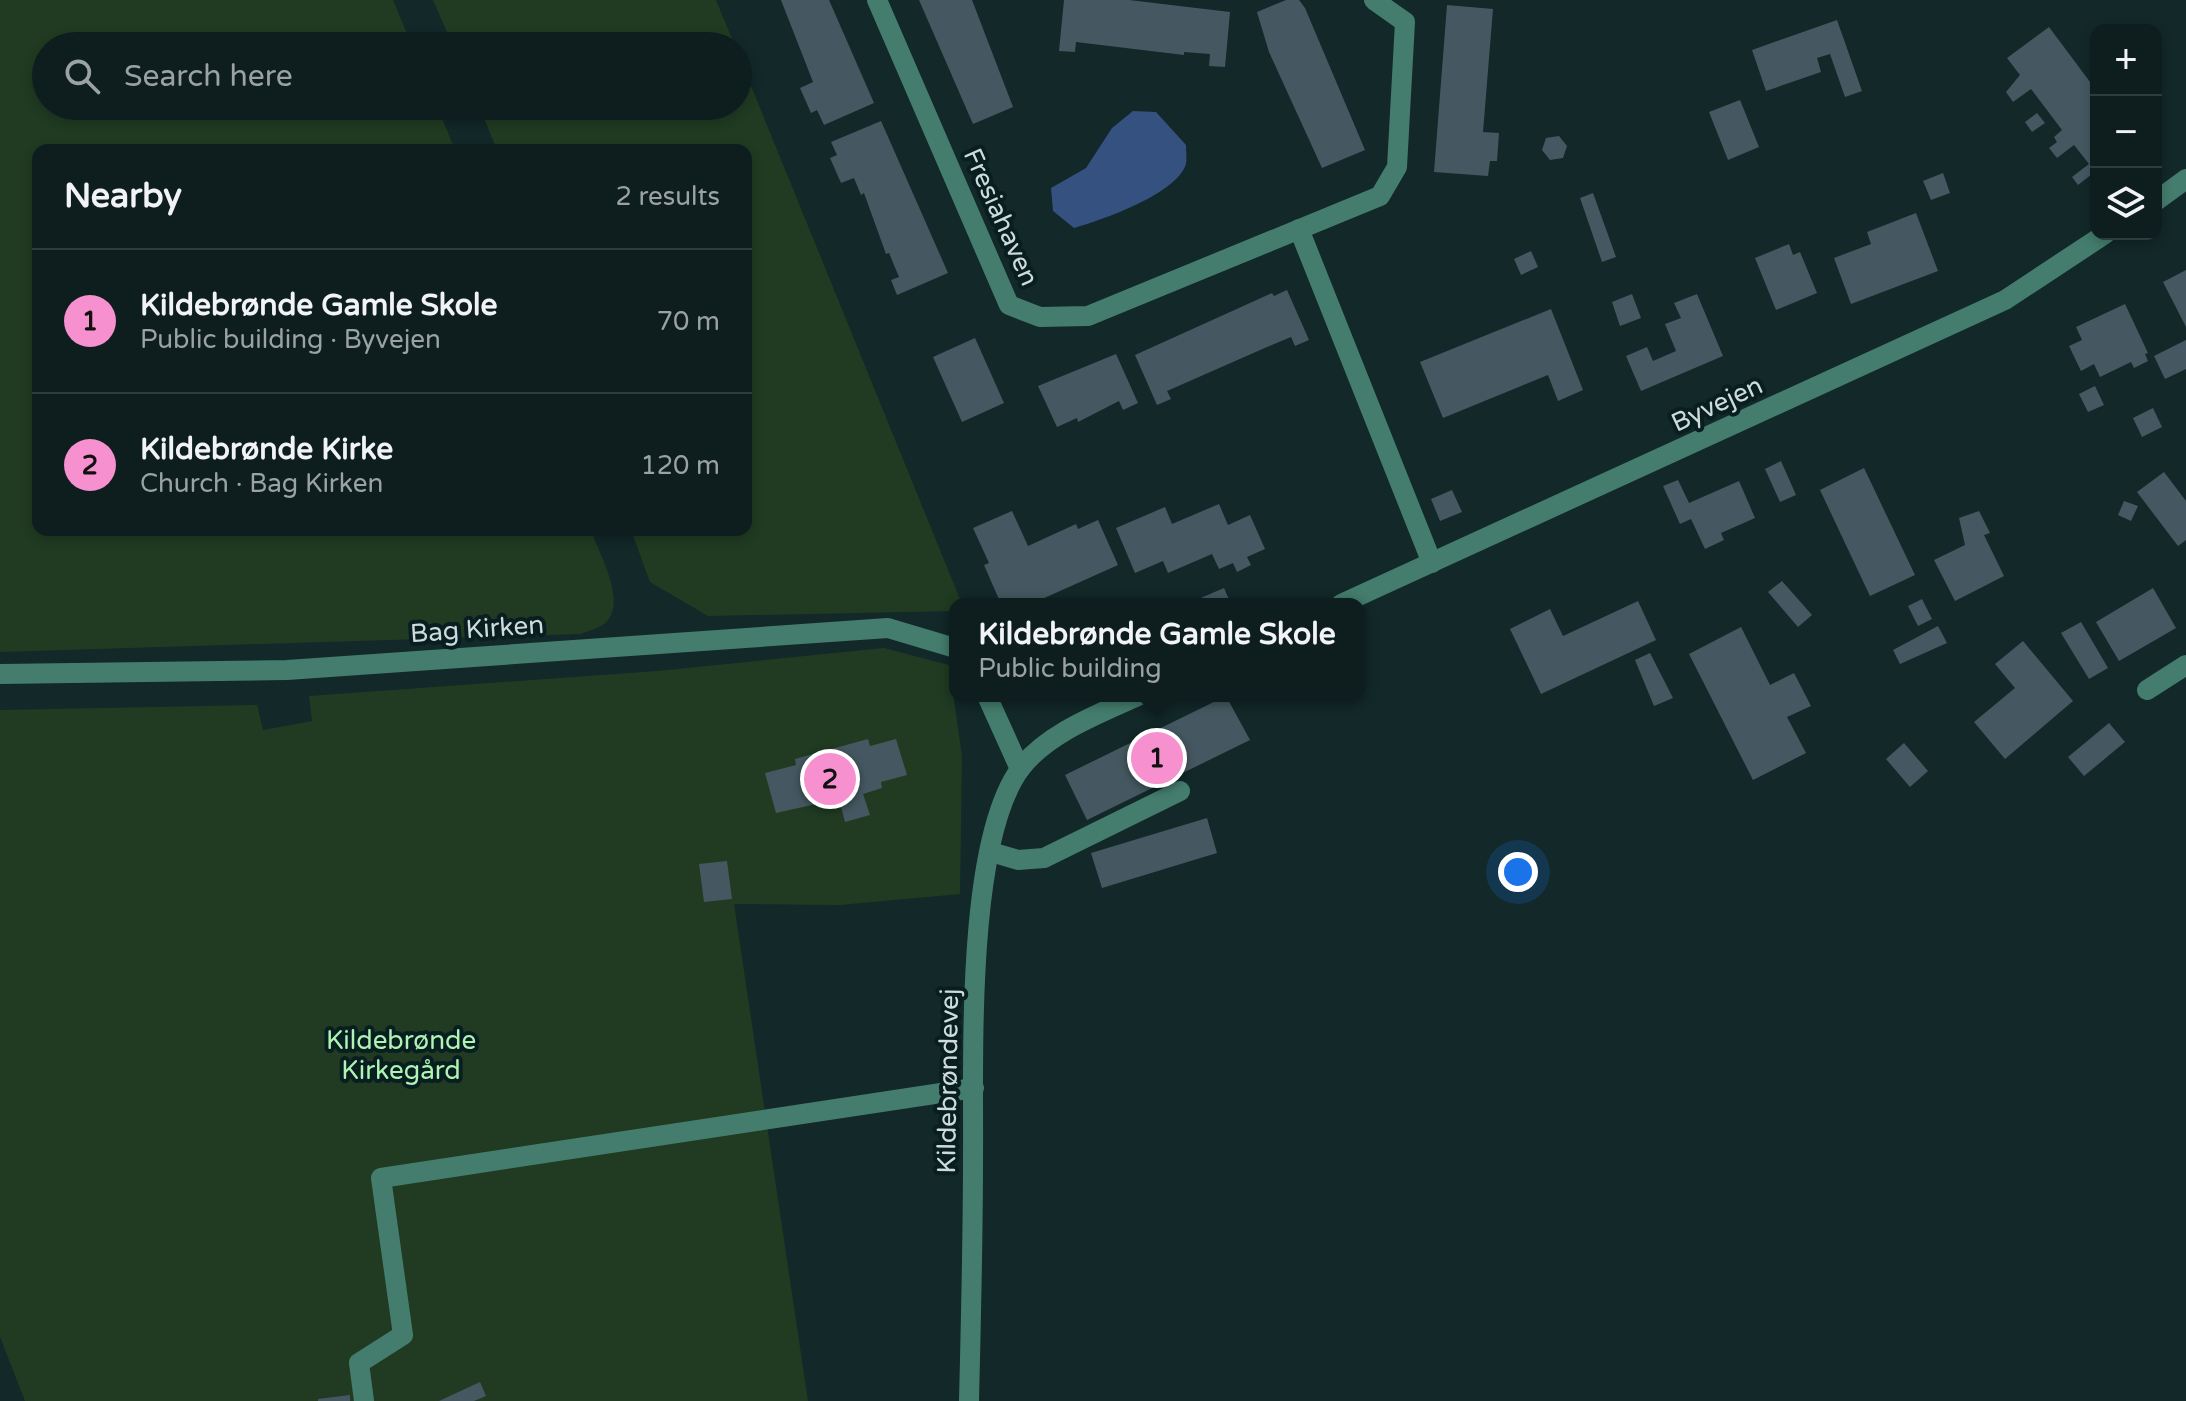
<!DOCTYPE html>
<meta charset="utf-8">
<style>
:root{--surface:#0e1e1f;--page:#172728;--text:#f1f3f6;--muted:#9ba2a4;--line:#2e3c3d;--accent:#f790ce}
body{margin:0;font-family:"Varela Round",sans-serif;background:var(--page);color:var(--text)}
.controls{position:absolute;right:24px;top:24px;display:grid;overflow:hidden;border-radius:16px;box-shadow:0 4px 12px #0003}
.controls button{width:72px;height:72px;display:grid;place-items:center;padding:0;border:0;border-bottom:2px solid var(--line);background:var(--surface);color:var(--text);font:40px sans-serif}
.you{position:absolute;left:1518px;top:872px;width:28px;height:28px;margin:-20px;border:6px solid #fff;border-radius:50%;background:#1a73e8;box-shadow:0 0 0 12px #1a73e833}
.badge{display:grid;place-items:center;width:52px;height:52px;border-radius:50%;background:var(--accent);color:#111;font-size:26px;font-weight:700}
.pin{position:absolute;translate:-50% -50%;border:4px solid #fff;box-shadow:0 2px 8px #0006}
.popup{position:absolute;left:949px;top:598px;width:416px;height:104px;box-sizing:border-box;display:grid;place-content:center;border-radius:16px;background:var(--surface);filter:drop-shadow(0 2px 6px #0005);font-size:26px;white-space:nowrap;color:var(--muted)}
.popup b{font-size:30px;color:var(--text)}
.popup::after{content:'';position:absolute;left:50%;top:100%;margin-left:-16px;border:16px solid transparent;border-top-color:var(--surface)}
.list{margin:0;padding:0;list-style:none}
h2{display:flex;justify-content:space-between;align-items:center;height:104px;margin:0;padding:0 32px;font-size:34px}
h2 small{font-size:26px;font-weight:400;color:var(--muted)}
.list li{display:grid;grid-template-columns:52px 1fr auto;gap:24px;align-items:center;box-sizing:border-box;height:144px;padding:0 32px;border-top:2px solid var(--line)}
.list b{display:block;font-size:30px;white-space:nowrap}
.list p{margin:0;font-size:26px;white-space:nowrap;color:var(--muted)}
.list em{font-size:26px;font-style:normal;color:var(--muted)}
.icon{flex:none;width:44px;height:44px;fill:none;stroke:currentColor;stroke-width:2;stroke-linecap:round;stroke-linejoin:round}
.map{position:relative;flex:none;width:2186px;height:1401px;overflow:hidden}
.search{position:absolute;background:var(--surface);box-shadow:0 4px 12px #0003;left:32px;top:32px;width:720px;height:88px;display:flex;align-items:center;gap:20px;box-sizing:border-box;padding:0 28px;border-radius:44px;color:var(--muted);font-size:30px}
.panel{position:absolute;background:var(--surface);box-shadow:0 4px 12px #0003;left:32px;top:144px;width:720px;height:392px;border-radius:16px}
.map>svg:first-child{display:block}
.green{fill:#203b22}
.water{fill:#34517f}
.building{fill:#455861}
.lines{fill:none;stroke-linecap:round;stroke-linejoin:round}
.minor{stroke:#447d6d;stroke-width:20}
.labels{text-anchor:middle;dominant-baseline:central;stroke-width:8;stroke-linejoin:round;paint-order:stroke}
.street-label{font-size:26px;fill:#cedbdc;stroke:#081e20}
.park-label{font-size:26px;fill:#aef4b2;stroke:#081e20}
</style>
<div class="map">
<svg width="2186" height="1401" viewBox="0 0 2186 1401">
<rect width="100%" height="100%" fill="#122829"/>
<!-- green -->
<g class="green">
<path d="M 0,0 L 393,0 L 412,46 L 46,46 L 46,106 L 437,106 L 455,150 L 38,150 L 38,530 L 591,530 C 599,554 629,604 604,624 C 599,628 588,631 581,634 L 0,652 Z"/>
<polygon points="433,0 716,0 735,46 453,46"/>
<polygon points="738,54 962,604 955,604 955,611 708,616 650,582 631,530 746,530 746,150 497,150 479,106 738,106"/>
<polygon points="884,648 949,665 962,756 960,894 840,905 734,904 808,1401 25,1401 0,1337 0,710 257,705 263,730 312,721 309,696 657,671"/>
</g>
<!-- water -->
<path class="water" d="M 1133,111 L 1156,112 L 1186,145 C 1186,151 1187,158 1186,164 C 1177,194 1102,220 1074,228 L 1053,211 L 1051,188 L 1086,168 L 1112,128 Z"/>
<!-- building -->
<g class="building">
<polygon points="781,0 829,0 874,103 824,125 817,110 811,113 800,88 813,82"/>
<polygon points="919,0 972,0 1013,107 973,124"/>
<polygon points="1064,0 1129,0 1230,12 1225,67 1209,66 1210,54 1184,52 1184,55 1076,42 1075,52 1059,51"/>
<polygon points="1286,0 1299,0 1305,8 1365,150 1322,168 1269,52 1257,12"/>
<polygon points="1447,5 1493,9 1483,132 1499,133 1497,161 1490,161 1488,176 1434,172"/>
<polygon points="1837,20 1862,91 1845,97 1830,54 1817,58 1821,72 1766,91 1752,50"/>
<polygon points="2049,27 2096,90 2096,171 2078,185 2072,177 2089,164 2074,145 2057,158 2049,148 2057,142 2054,137 2062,130 2031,89 2013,102 2006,92 2020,75 2007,58"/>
<polygon points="1740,100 1759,147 1728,160 1709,112"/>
<polygon points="2037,113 2045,123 2032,132 2025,122"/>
<polygon points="881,121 948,273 897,295 891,280 899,277 889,253 886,254 864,193 861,195 854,178 841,183 830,158 837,155 831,142"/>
<polygon points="1559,136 1567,146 1563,158 1550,160 1542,150 1546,138"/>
<polygon points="1943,173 1950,193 1931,200 1923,181"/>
<polygon points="1593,193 1616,257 1602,262 1580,198"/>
<polygon points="1916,213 1938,271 1851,304 1834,258 1871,244 1867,232"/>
<polygon points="1789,244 1793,255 1800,252 1817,293 1776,310 1755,258"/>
<polygon points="1531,251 1538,267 1521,275 1514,259"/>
<polygon points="2186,270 2186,327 2163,282"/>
<polygon points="1287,290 1309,340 1295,346 1291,337 1267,347 1167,391 1171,399 1157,405 1135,355 1272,293 1274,296"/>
<polygon points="1632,294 1641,318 1620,326 1612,302"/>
<polygon points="1697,294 1723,356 1641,391 1626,356 1647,347 1653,361 1676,351 1665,324 1681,318 1674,303"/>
<polygon points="2125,304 2148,353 2145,354 2148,361 2134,368 2131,362 2100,377 2094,364 2081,371 2069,346 2082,340 2076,327"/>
<polygon points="1551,309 1583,390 1558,401 1548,375 1443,418 1420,362"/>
<polygon points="975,338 1004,403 962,422 933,357"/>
<polygon points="2186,340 2186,369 2165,379 2154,356"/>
<polygon points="1116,354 1138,403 1123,410 1119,401 1078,422 1077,418 1057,427 1038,386"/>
<polygon points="2095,386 2104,405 2088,412 2079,394"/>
<polygon points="2153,408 2162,427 2142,437 2133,418"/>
<polygon points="1781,461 1796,495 1780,502 1765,469"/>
<polygon points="1864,468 1915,575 1870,596 1820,490"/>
<polygon points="2164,472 2186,501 2186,540 2178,546 2137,492"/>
<polygon points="1678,480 1689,503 1739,481 1755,518 1721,533 1724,540 1705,549 1691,519 1680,524 1663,486"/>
<polygon points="1452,490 1462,512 1440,521 1431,499"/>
<polygon points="2124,501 2138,506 2131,521 2118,515"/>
<polygon points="1219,504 1228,525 1250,515 1265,549 1247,557 1251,565 1237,572 1233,563 1219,569 1212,554 1168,573 1163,561 1135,573 1116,528 1165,507 1172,524"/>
<polygon points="1012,511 1028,546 1076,524 1078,529 1098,520 1118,565 1031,604 1001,604 984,565 989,563 973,528"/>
<polygon points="1979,511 1990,533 1984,535 2004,576 1955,601 1934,560 1965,545 1959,518"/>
<polygon points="1782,581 1812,615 1798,627 1768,592"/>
<polygon points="1224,588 1231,604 1197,604 1196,600"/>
<polygon points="2153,588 2176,628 2119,661 2096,622"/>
<polygon points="1922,599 1932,619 1918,626 1908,606"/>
<polygon points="1638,601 1656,640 1541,694 1510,629 1550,609 1563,636"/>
<polygon points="2081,622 2108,668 2089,679 2061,633"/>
<polygon points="1938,626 1947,643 1900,664 1893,650"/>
<polygon points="1741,627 1770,685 1794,673 1811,706 1787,717 1806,753 1753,780 1689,654"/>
<polygon points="2023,641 2073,701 2005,759 1974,722 2015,688 1995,664"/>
<polygon points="1650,653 1673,698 1654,706 1635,660"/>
<polygon points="1226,696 1250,740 1087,820 1065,775"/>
<polygon points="2109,723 2125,742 2084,776 2068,757"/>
<polygon points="868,739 870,746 896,739 907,775 881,782 882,788 863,794 870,815 845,822 839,799 776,813 765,773 796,765 795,759"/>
<polygon points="1904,743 1928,771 1910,787 1886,759"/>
<polygon points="1207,818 1217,853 1102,888 1091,853"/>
<polygon points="727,861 732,899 704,902 699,864"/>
<polygon points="480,1382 486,1396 474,1401 439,1401"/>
<polygon points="350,1395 350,1401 318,1401 318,1399"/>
</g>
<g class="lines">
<!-- minor -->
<g class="minor">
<polyline points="877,0 1009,305 1040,317 1088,316 1380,196 1397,167 1405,22 1374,0"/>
<polyline points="2156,201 2186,179"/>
<polyline points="1299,229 1432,563"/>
<polyline points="1341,604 2005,300 2105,234"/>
<polyline points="0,674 287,670 888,628 955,648"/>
<polyline points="2147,690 2186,665"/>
<polyline points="987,696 1020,769"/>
<polyline points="991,852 1018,860 1044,858 1180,791"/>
<polyline points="364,1401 359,1363 403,1335 381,1178 974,1088"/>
<path d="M 969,1401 C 971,1320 973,1239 973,1158 C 974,1063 965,845 1020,769 C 1047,733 1099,714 1138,696"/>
</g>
</g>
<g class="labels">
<!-- street labels -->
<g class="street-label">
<text transform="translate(1001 217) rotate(66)">Fresiahaven</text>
<text transform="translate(1717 404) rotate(-25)">Byvejen</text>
<text transform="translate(477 629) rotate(-4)">Bag Kirken</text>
<text transform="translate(948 1081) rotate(-89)">Kildebrøndevej</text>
</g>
<!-- park labels -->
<g class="park-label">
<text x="401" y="1040">Kildebrønde<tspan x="401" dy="30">Kirkegård</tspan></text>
</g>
</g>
</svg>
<div class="controls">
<button>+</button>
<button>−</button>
<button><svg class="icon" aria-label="layers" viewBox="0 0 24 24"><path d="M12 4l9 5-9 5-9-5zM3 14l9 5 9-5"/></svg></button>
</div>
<div class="you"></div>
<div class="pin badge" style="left:1157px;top:758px">1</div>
<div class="popup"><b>Kildebrønde Gamle Skole</b>Public building</div>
<div class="pin badge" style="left:830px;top:779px">2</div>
<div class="search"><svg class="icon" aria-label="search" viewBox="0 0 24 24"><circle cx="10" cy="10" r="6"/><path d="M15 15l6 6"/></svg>Search here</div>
<section class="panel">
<h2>Nearby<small>2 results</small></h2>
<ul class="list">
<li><span class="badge">1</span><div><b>Kildebrønde Gamle Skole</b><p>Public building · Byvejen</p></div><em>70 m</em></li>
<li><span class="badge">2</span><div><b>Kildebrønde Kirke</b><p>Church · Bag Kirken</p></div><em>120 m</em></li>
</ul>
</section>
</div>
